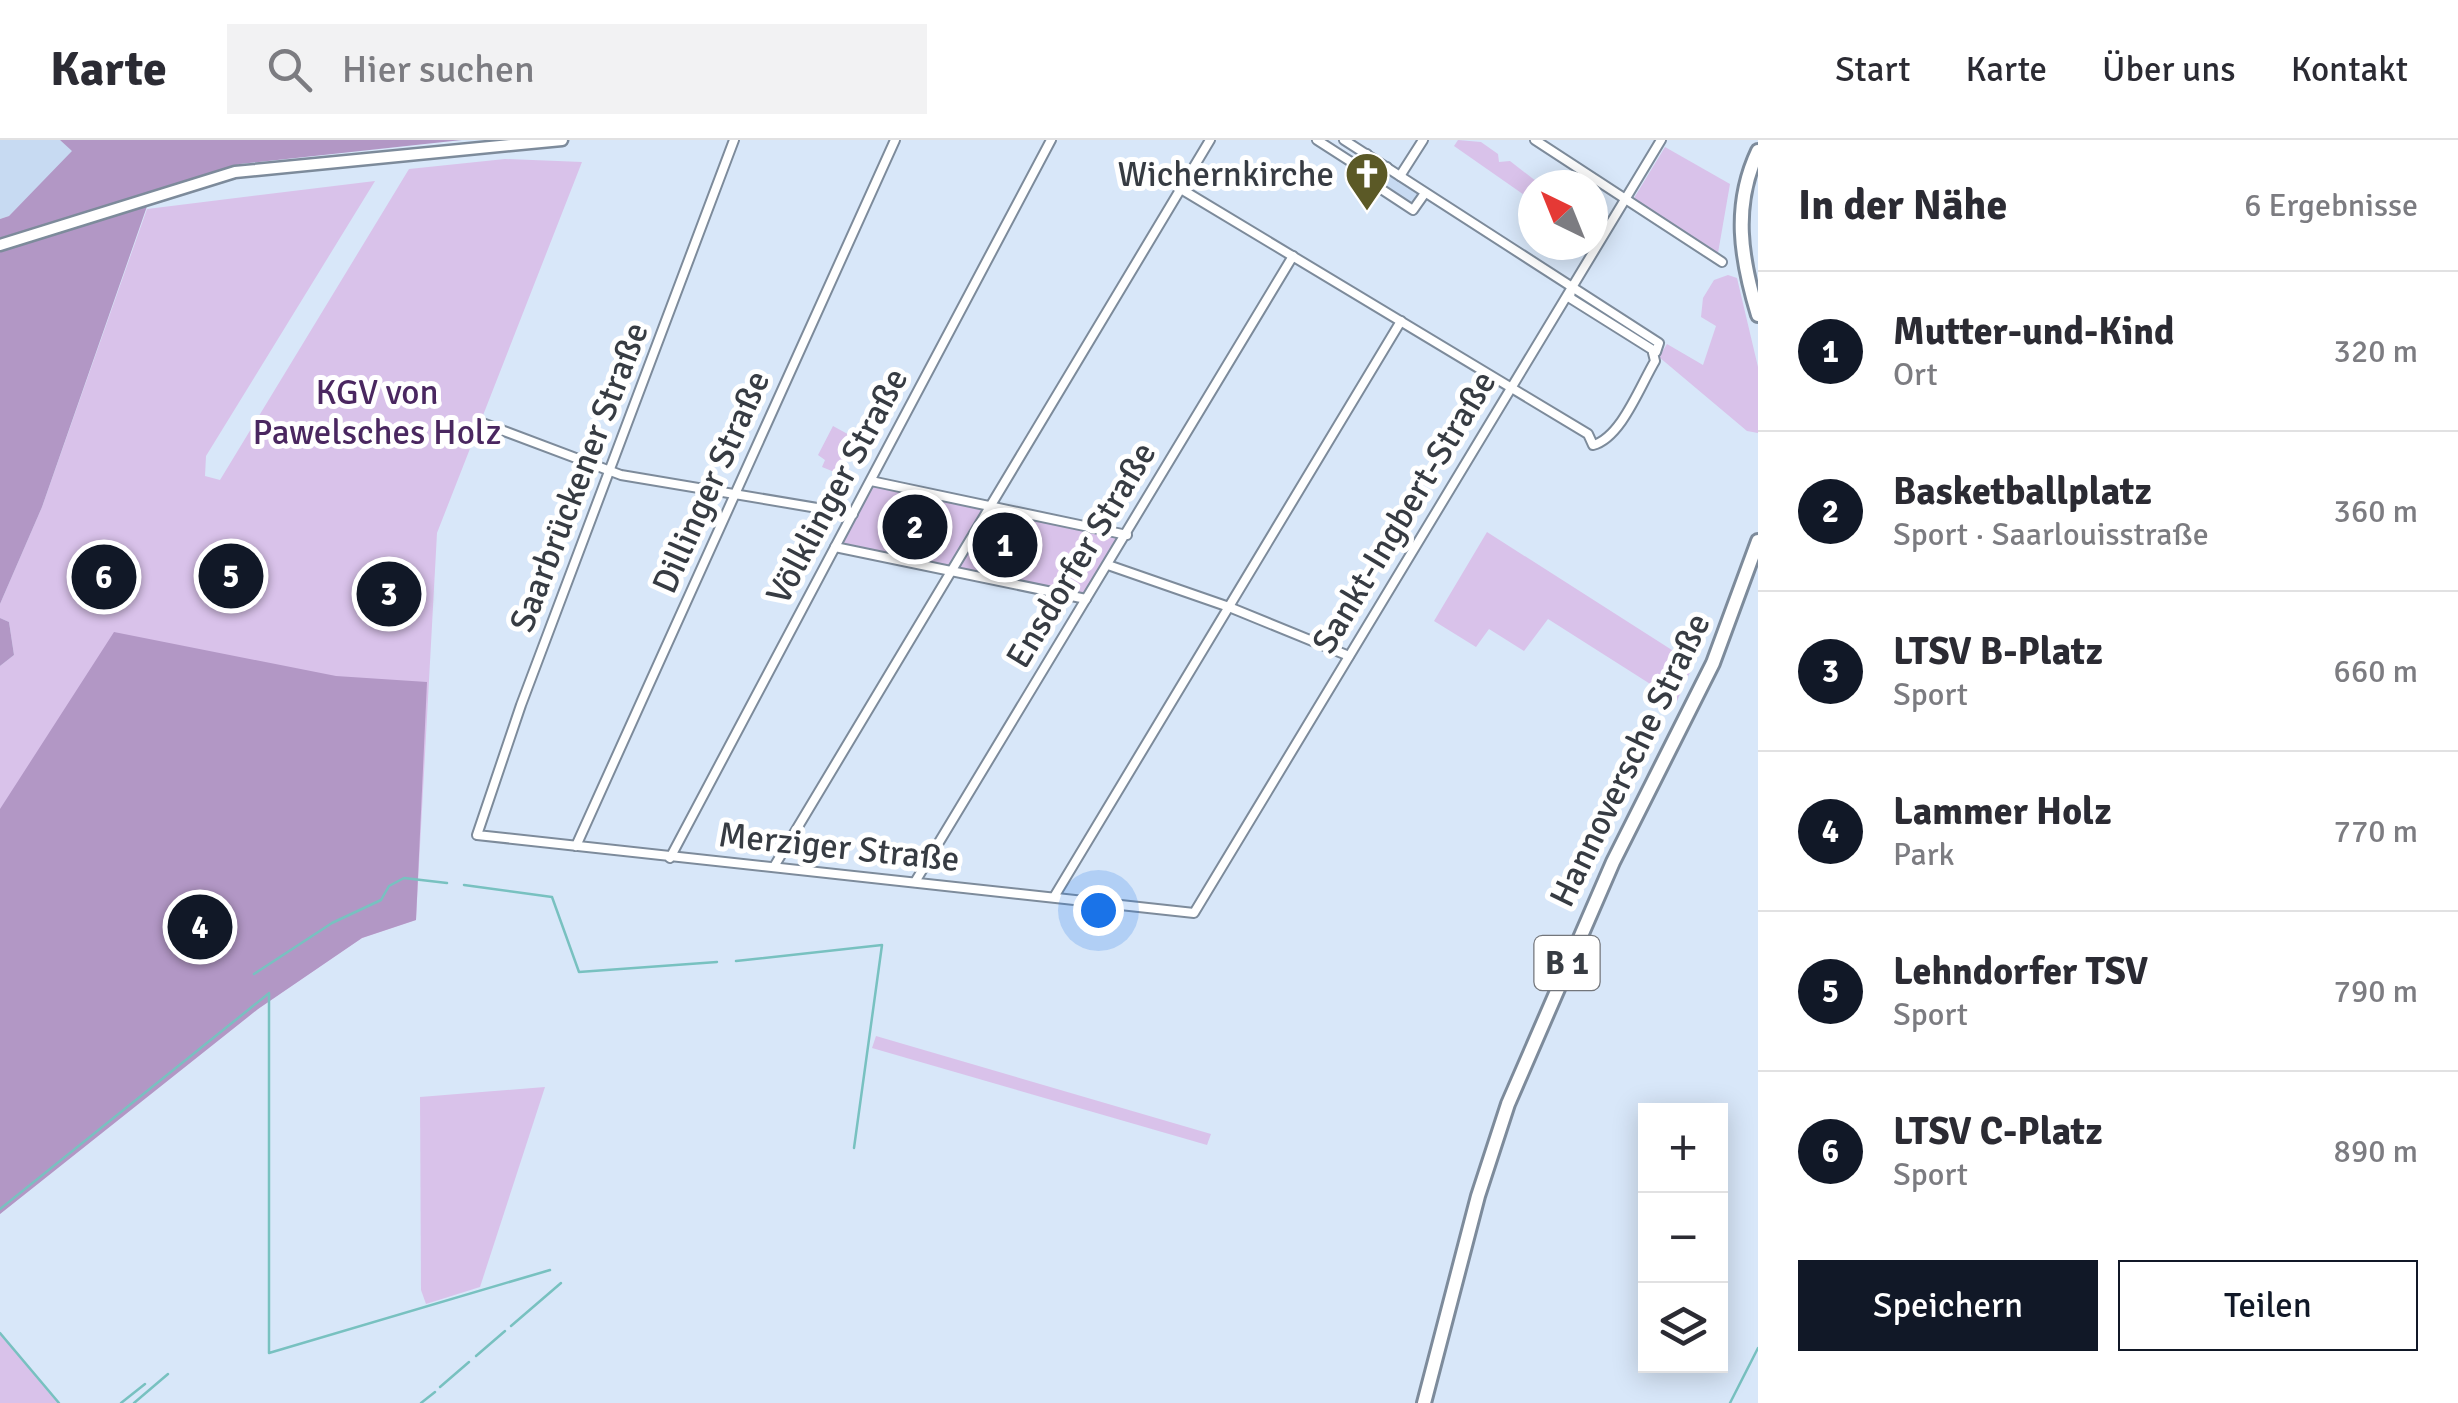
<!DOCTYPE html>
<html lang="de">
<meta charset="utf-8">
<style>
:root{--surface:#fff;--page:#f2f2f3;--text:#2b2b33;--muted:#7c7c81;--line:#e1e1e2;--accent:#111827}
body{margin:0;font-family:Signika,sans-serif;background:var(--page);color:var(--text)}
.controls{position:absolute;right:30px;bottom:30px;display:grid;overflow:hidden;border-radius:0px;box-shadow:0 5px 25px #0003}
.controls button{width:90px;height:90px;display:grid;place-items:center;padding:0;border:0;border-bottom:2px solid var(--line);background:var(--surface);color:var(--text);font:50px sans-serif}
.compass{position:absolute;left:1518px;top:30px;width:90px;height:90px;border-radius:50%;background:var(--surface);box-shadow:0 5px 25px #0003;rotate:317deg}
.you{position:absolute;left:1098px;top:770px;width:35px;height:35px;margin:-25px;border:8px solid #fff;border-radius:50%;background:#1a73e8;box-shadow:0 0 0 15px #1a73e833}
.badge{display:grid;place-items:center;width:65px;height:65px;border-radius:50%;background:var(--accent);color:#fff;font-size:32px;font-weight:700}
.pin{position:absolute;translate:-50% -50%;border:5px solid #fff;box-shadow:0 2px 10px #0006}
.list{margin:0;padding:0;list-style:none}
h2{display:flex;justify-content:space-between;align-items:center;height:130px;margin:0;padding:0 40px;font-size:42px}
h2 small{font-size:32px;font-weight:400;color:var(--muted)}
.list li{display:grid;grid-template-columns:65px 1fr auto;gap:30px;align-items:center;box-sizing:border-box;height:160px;padding:0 40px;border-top:2px solid var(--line)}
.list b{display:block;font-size:38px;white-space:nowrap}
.list p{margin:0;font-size:32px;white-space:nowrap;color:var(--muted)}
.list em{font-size:32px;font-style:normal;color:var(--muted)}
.actions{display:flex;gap:20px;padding:30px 40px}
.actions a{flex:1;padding:22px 0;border:2px solid var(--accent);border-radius:0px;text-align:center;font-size:35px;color:var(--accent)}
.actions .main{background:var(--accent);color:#fff}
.icon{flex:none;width:55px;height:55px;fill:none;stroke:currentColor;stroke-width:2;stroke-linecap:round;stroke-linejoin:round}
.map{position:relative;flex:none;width:1758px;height:1263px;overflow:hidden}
header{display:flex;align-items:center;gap:60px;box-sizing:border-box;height:140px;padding:0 50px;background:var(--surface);border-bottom:2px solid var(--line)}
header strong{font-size:48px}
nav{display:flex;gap:55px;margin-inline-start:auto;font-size:35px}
.search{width:700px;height:90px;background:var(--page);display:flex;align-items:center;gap:25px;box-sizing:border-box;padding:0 35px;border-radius:0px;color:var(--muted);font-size:38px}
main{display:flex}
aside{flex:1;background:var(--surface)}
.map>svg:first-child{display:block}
.built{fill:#c7daf2}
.green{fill:#d9c2ea}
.forest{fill:#b297c5}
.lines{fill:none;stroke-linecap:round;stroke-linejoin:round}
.stream{stroke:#78c1c0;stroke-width:2.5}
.minor-casing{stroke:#7d8b9b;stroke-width:12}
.tertiary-casing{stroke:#7d8b9b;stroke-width:15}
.primary-casing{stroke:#7d8b9b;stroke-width:18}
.minor{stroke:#fff;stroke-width:8}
.tertiary{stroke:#fff;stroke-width:10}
.primary{stroke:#fff;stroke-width:12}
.labels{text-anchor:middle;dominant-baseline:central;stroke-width:10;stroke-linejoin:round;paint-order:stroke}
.shield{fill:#fff;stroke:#73767b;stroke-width:2.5}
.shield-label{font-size:32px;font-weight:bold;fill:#373c43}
.poi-label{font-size:35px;fill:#373c43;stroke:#fff;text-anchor:end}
.park-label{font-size:35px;fill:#4a2760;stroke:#fff}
.street-label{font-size:35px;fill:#373c43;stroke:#fff}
</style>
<header>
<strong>Karte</strong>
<div class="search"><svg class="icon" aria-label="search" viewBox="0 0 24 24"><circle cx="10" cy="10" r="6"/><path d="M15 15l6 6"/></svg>Hier suchen</div>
<nav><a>Start</a><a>Karte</a><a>Über uns</a><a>Kontakt</a></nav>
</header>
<main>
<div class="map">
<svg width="1758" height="1263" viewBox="0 0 1758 1263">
<rect width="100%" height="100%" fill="#d8e7f9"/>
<!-- built -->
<g class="built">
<polygon points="0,0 60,0 73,11 9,76 0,79"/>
<polygon points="1385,26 1429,55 1415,75 1372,46"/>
</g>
<!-- green -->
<g class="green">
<polygon points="1458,0 1481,2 1498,14 1499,22 1510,21 1541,45 1533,45 1527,57 1454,6"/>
<polygon points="1665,7 1730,44 1718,113 1634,58"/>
<polygon points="505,19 582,22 437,393 416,780 362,798 258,869 0,1074 0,526 14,515 9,482 0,478 0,464 42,367 147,69 375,41 206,316 205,336 220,340 409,29"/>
<polygon points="1728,135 1737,138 1758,227 1758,293 1747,291 1659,217 1667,204 1703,225 1716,186 1701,177 1703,158 1714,140"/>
<polygon points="833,286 855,298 837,333 822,327 825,320 818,315"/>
<polygon points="871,341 1127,395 1086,459 835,407"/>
<polygon points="1487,392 1686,519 1696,519 1677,561 1548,479 1524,511 1489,489 1476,507 1434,481"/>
<polygon points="876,896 1211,994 1207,1005 872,908"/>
<polygon points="545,947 480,1147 426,1164 421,1150 420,957"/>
<polygon points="0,1192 59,1263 0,1263"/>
</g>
<!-- forest -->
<g class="forest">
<polygon points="60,0 462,0 240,24 152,52 42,367 0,464 0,79 9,76 72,11"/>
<polygon points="0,478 9,482 14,515 0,526"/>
<polygon points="114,492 336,536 427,542 416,780 362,798 258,869 0,1074 0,669"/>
</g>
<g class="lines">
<!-- stream -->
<g class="stream">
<polyline points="464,745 552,757 579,832 717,822"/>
<polyline points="736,821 882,805 854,1008"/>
<polyline points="254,834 332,783 381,760 389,746 404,738 447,743"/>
<polyline points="269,853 269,1213 550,1130"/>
<polyline points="0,1069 268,854"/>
<polyline points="511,1186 561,1143"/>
<polyline points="0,1193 59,1263"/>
<polyline points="476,1216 505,1191"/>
<polyline points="440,1247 469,1222"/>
<polyline points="121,1263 145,1244"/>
<polyline points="134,1263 168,1234"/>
<polyline points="421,1263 435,1252"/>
<polyline points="1730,1263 1758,1208"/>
</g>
<defs>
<g id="minor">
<polyline points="734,0 521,565 477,695 1194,773 1661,0"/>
<polyline points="1317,0 1359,27 1367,14"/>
<polyline points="1344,0 1659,203 1656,212 1570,158 1571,149"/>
<polyline points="1535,0 1722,122"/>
<polyline points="1387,27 1375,45 1413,70 1425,53"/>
<polyline points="1400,36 1423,0"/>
<path d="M 1181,49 L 1588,294 L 1593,305 C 1621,298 1640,246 1655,221 L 1653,213"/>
<polyline points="480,282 621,335 853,374"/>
<polyline points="871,341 1127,395"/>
<polyline points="835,407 1086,459"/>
<polyline points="1108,425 1229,467 1349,516"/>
<polyline points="576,706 895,0"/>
<polyline points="670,718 1051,0"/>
<polyline points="775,725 1210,0"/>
<polyline points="915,742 1293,116"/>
<polyline points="1054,757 1401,181"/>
</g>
<polyline id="tertiary" points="0,105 235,32 562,0"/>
<g id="primary">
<path d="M 1758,11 C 1732,66 1741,119 1758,175"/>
<polyline points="1424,1263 1478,1056 1508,964 1613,722 1713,523 1758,401"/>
</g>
</defs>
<!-- minor casing -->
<use href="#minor" class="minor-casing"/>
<!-- tertiary casing -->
<use href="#tertiary" class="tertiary-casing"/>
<!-- primary casing -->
<use href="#primary" class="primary-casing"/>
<!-- minor -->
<use href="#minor" class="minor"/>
<!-- tertiary -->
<use href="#tertiary" class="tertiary"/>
<!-- primary -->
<use href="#primary" class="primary"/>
</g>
<!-- icons -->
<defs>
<symbol id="church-pin" viewBox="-11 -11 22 30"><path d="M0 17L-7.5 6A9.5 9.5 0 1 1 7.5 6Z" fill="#5b5926" stroke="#fff"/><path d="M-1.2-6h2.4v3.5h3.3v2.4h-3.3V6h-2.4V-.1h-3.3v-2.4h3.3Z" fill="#fff"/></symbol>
</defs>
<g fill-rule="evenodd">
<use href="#church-pin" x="1342" y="9" width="50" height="68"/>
</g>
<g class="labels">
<!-- shield labels -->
<rect class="shield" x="1534.5" y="796" width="65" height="54" rx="8"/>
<g class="shield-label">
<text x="1567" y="823">B 1</text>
</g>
<!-- poi labels -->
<g class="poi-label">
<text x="1334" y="34">Wichernkirche</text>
</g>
<!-- park labels -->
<g class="park-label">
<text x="377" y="252">KGV von<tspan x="377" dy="40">Pawelsches Holz</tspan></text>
</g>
<!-- street labels -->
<g class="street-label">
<text transform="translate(579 337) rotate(-69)">Saarbrückener Straße</text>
<text transform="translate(711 342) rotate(-66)">Dillinger Straße</text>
<text transform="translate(837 346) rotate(-62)">Völklinger Straße</text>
<text transform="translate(1404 372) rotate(-59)">Sankt-Ingbert-Straße</text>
<text transform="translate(1081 415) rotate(-59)">Ensdorfer Straße</text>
<text transform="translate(1630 620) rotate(-64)">Hannoversche Straße</text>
<text transform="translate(839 707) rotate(6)">Merziger Straße</text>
</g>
</g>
</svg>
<div class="controls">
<button>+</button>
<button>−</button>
<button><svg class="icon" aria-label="layers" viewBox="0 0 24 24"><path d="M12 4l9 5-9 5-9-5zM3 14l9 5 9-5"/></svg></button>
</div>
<svg class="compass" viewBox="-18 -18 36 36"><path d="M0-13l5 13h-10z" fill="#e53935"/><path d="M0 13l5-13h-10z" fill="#7c7c81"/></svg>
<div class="you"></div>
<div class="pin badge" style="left:1005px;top:405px">1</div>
<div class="pin badge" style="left:915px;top:387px">2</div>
<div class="pin badge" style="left:389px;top:454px">3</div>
<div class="pin badge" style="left:200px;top:787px">4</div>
<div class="pin badge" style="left:231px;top:436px">5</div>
<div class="pin badge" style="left:104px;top:437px">6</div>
</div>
<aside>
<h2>In der Nähe<small>6 Ergebnisse</small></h2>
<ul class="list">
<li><span class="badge">1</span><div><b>Mutter-und-Kind</b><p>Ort</p></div><em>320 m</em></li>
<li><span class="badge">2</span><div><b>Basketballplatz</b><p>Sport · Saarlouisstraße</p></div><em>360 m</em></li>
<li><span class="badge">3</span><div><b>LTSV B-Platz</b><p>Sport</p></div><em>660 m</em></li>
<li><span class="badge">4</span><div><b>Lammer Holz</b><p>Park</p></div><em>770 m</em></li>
<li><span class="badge">5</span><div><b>Lehndorfer TSV</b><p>Sport</p></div><em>790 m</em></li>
<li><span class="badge">6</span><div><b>LTSV C-Platz</b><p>Sport</p></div><em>890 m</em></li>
</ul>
<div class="actions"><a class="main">Speichern</a><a>Teilen</a></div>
</aside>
</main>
